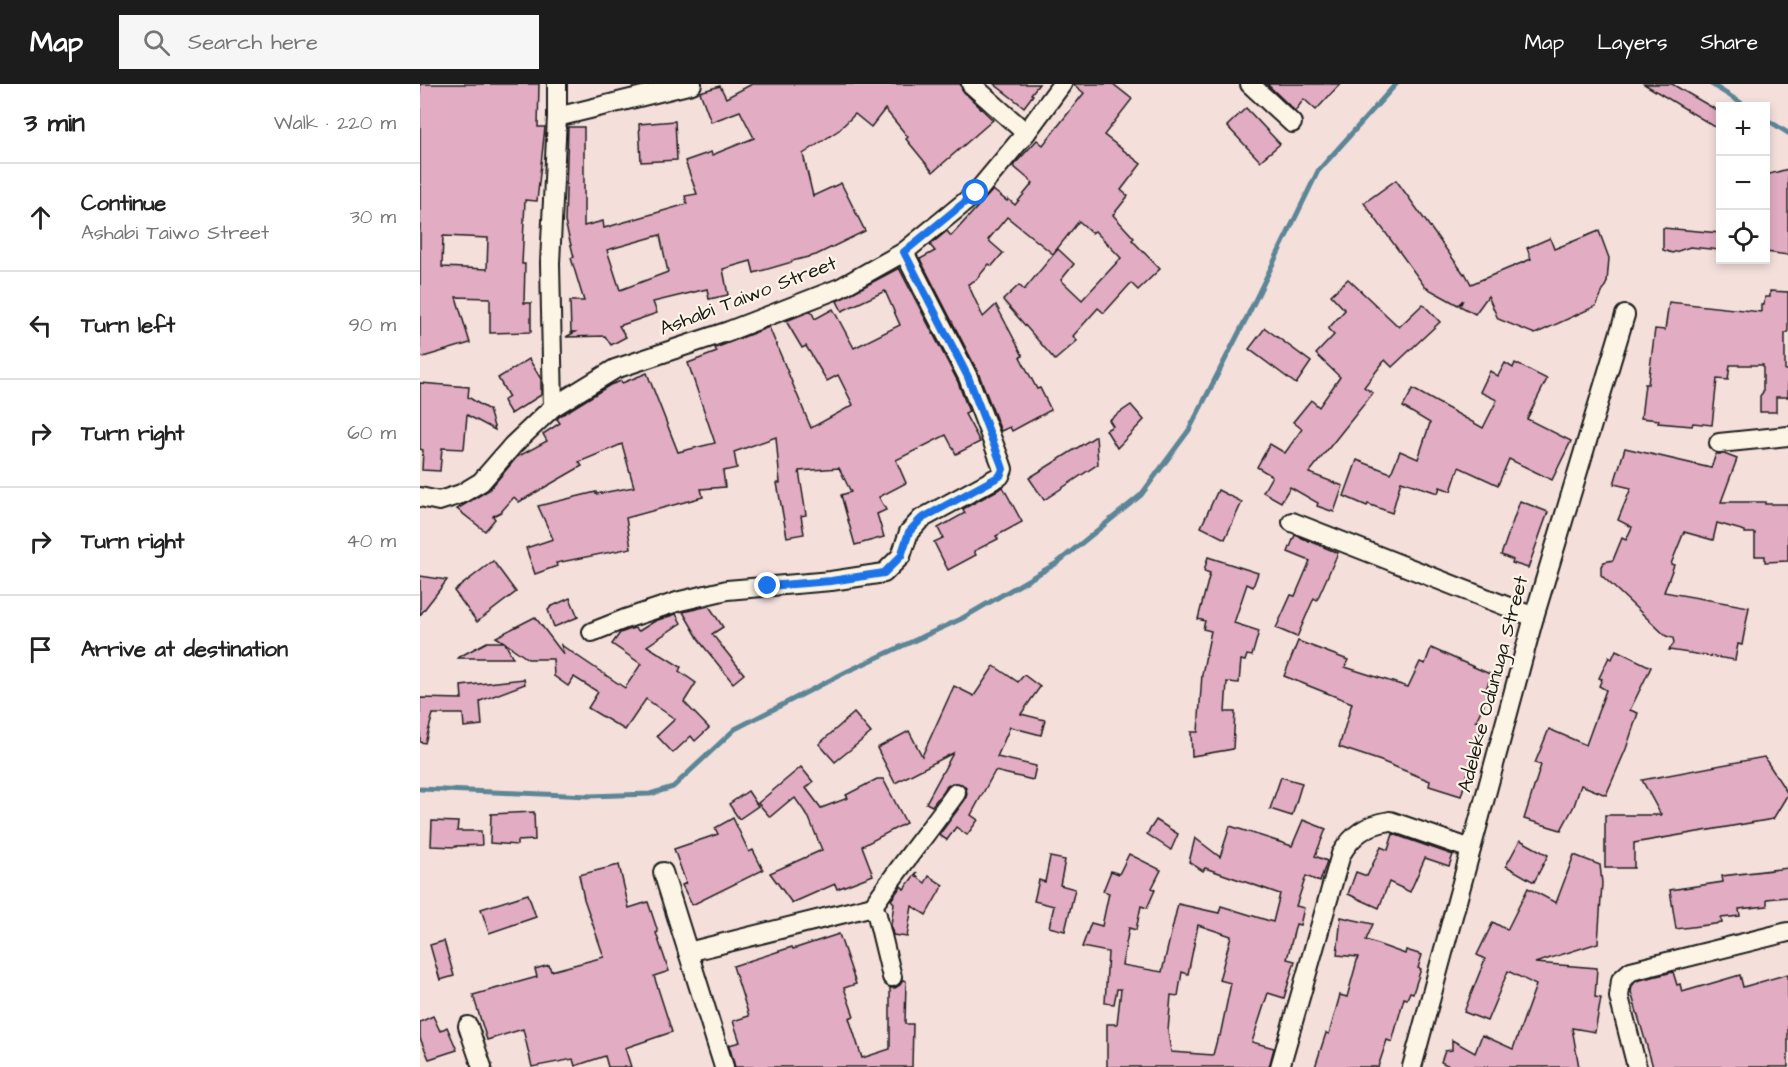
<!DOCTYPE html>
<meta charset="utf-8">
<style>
:root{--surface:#fff;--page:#f6f6f6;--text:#222;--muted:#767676;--line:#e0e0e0;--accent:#1c1c1c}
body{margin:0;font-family:"Architects Daughter",sans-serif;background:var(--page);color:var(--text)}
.controls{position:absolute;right:18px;top:18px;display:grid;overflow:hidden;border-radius:0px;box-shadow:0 3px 9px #0003}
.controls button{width:54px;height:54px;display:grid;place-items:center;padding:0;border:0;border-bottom:2px solid var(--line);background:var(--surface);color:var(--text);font:30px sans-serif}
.stop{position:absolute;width:18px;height:18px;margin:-14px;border:4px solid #1a73e8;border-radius:50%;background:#fff}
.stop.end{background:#1a73e8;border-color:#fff;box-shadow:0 2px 6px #0008}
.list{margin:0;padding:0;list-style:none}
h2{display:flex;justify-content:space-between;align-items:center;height:78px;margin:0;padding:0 24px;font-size:26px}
h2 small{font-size:20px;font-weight:400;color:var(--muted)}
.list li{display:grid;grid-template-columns:39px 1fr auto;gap:18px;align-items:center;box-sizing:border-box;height:108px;padding:0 24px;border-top:2px solid var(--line)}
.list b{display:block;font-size:22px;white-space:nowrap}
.list p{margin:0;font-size:20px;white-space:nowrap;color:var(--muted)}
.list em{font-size:20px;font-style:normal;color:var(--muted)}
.icon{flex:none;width:33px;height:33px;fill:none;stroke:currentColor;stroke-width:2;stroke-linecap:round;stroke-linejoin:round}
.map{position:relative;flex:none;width:1368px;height:983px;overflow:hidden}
header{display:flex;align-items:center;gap:36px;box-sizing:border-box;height:84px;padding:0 30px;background:var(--accent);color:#fff}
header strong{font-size:28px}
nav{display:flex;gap:33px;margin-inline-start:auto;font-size:21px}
.search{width:420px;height:54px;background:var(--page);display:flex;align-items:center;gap:15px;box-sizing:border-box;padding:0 21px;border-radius:0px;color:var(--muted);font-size:22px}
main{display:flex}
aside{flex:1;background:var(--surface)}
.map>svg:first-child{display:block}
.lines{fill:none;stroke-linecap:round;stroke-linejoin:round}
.stream{stroke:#5c8696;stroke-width:5}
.building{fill:#e2acc3;stroke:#1c1c1c;stroke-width:1.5;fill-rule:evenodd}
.street-casing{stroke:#1c1c1c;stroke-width:22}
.street{stroke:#fcf5e5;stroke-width:18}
.route{stroke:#1a73e8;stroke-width:8}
.labels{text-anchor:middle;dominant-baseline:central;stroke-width:4.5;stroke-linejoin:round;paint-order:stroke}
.street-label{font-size:20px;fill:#1c1c1c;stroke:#fcf5e5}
</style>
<header>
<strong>Map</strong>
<div class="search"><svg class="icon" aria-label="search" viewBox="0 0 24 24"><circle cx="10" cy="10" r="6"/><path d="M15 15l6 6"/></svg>Search here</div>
<nav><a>Map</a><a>Layers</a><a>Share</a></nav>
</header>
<main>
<aside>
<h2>3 min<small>Walk · 220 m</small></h2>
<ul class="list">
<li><svg class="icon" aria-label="ahead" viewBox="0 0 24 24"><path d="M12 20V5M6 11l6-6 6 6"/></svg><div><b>Continue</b><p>Ashabi Taiwo Street</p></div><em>30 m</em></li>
<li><svg class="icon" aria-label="left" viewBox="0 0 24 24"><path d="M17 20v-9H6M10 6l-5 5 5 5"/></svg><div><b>Turn left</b></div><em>90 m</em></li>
<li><svg class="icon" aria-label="right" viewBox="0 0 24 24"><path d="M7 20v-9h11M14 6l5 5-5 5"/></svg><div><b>Turn right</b></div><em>60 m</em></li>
<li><svg class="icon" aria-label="right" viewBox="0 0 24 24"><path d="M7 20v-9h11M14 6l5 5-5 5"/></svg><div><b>Turn right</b></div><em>40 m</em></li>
<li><svg class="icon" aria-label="arrive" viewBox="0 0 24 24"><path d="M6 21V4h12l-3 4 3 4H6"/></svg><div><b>Arrive at destination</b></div></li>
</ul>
</aside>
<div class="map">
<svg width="1368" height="983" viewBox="0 0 1368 983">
<rect width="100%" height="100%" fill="#f4dfdb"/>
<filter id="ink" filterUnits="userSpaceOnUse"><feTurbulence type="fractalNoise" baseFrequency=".0167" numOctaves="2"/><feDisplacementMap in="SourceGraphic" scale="12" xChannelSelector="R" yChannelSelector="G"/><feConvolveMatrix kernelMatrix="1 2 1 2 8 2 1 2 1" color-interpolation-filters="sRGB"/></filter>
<g filter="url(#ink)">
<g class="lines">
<!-- stream -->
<g class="stream">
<polyline points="1291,0 1326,22"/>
<polyline points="1346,35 1368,49"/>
<polyline points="0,705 169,712 230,710 253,703 315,645 428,587 541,535 637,479 721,411 769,346 827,233 898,87 976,0"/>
</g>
</g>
<!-- building -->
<g class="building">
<path d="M 0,0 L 119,0 L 118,43 L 125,43 L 117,117 L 105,116 L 102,180 L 105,180 L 104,219 L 111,219 L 111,248 L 70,249 L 70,214 L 36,213 L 50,259 L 0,274 ZM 23,152 L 68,154 L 67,185 L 22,183 Z"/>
<path d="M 332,0 L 540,0 L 544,8 L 573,36 L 513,88 L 486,55 L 488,53 L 465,25 L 451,43 L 435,30 L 419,46 L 383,70 L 393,112 L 421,99 L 445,147 L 396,171 L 372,177 L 372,178 L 334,189 L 331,177 L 303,185 L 308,211 L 289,215 L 287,205 L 233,218 L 237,229 L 199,242 L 206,253 L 191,261 L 185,252 L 146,253 L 155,248 L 151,248 L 150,217 L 164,217 L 151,174 L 154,173 L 145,138 L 148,43 L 164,43 L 164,142 L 183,137 L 184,144 L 267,120 L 265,112 L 277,110 L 265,77 L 291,68 L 292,71 L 334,54 L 320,27 L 291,38 L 280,8 L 300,2 L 306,14 ZM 240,151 L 248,188 L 200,206 L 187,166 Z"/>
<polygon points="574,0 619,0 611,10 613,11 604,23"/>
<polygon points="653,0 693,0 712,15 684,51 721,80 701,106 708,112 693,131 714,154 712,156 740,185 718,206 711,199 684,229 678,224 653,252 657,257 635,276 583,216 599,201 604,206 638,165 654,180 641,196 662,216 701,174 675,147 672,149 659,137 633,170 587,133 568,156 583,169 572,182 569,180 556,196 548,200 563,233 576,221 603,272 600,273 617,305 620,304 631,326 592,347 590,343 581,347 558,288 500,175 515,167 510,161 527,147 531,152 573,106 587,117 588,115 595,121 613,99 593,82 617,56 623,61 664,9"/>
<polygon points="847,0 920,0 896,26 884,15 875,27"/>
<polygon points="1224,0 1252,0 1300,28 1300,46"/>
<polygon points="826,24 860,60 840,77 807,42"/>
<polygon points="255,37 257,76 221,78 219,40"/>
<polygon points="1368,85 1368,171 1346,168 1346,91"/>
<polygon points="976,96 1044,190 1045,189 1051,200 1111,175 1107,164 1130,154 1134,165 1179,147 1189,174 1187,198 1176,222 1115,250 1078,235 1068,212 1055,230 1040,222 1043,216 1038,221 1005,203 944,119"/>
<polygon points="1243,144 1300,149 1300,166 1270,163 1252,169 1243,166"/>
<polygon points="479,184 538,298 549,328 545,330 560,358 536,370 526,351 476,376 486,399 459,413 466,426 457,430 464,453 435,461 421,411 431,408 419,384 379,387 386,431 381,432 384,450 367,453 357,399 360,399 356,353 314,368 317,384 303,387 305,403 281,405 283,413 206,434 211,464 136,479 137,482 115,490 106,464 133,455 118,422 176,408 176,410 214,403 202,360 159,378 162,382 99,418 94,413 81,428 73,432 75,435 65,447 37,425 69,406 97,373 127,357 123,350 140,339 137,335 140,332 190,301 201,297 202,299 227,289 258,368 295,359 268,279 297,268 295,264 298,263 349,243 391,344 433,321 418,291 407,297 386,262 382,264 366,237 391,227 395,235 413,225 434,264 480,241 465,207 422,227 417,217"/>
<polygon points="928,195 979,243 1003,220 1020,238 972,283 965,276 944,303 953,309 889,389 923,402 914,428 897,422 898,419 870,403 861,418 843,408 852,392 837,383 850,360 865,369 882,345 873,338 891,316 899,323 920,293 896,270 914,251 908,245 925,226 911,211"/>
<polygon points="1350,207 1368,208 1368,249 1365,249 1365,286 1368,286 1368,313 1356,313 1356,328 1340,328 1340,312 1343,308 1343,281 1310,281 1308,296 1297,295 1292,341 1273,339 1272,342 1238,339 1239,336 1221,334 1225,300 1228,300 1235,245 1245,246 1249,218 1341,228 1341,221 1344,221 1345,213 1350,213"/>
<polygon points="845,244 891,278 876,300 829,265"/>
<polygon points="109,275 121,295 121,311 91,330 83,317 89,313 78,294"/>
<polygon points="1085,279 1093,284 1095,279 1127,295 1107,335 1151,357 1132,396 1089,375 1078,401 1039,383 1031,407 1020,403 1018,409 981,397 972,429 948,420 947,422 924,412 937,376 971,389 980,367 998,375 1010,339 983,323 993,305 1063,344 1077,316 1060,308 1070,287 1078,292"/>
<polygon points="0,299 49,303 48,313 69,326 75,346 47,331 44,365 22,364 20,387 2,386 3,366 0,365"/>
<polygon points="711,321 724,336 697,364 686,346 693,342 689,336"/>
<polygon points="676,352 678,380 624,416 609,394"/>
<polygon points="1205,364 1291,384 1296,370 1304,370 1317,375 1301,418 1345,418 1345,420 1368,420 1368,477 1345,478 1345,472 1335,472 1335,449 1325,449 1325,447 1297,439 1293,456 1264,448 1251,480 1254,481 1244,508 1329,523 1322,561 1318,560 1315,576 1249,566 1254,559 1253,554 1246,552 1181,491 1181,482 1184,478 1193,476 1202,454 1206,456 1212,443 1198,436 1211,404 1194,400"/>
<polygon points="583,403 602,438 576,452 578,455 554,467 556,471 528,486 514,458 523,454 518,444 545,429 543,425"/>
<polygon points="798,406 822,418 805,455 781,443"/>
<polygon points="1100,417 1128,428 1108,484 1092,479 1093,476 1081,471"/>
<polygon points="875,451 918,469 897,516 894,514 877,553 856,544 871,511 875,512 890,477 868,468"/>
<polygon points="788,473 838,489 833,503 827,500 814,539 839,547 832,572 827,571 825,577 821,576 819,599 807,598 805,628 815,628 813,665 772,672 771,648 778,648 782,590 791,547 783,545 785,537 778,535 790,489 784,487"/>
<polygon points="73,477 96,508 57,538 34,507"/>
<polygon points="0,492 27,496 0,531"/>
<polygon points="150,514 158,533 134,543 128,526 130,524 130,523"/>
<polygon points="289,522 303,543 292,550 324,590 313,599 281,559 263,528"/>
<polygon points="256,530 261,539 227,562 261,583 259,587 276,599 264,618 289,644 275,657 271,652 253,669 237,652 255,635 226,615 205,646 168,624 178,608 154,593 148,602 134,592 133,575 108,575 85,559 93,574 37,574 67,558 84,558 76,553 115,533 144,571 141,561 205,604 221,580 192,560 200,549 214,544 219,547 235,537"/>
<polygon points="878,557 928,576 925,583 988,603 1000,578 1005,580 1011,564 1072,591 1066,605 1070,607 1056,637 1063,639 1041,712 1009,702 1010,697 961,677 919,663 932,619 864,592"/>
<polygon points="1196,566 1231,583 1210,626 1218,629 1206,665 1186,711 1161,701 1154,722 1141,746 1104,735 1121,681 1115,679 1129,645 1166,661 1186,606 1179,602 1182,595 1179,594 1189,573 1192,575"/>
<polygon points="574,582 598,598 604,591 620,603 601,630 625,636 621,651 590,643 577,673 616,682 613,696 575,687 551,731 558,736 547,751 536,743 527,756 519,751 545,716 547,710 546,704 542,700 532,699 527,702 512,722 506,719 533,669 475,699 457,664 489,647 502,672 534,602 554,612"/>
<polygon points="104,595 105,600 60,617 62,641 44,643 43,630 13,630 5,659 0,658 0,614 42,615 41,602"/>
<polygon points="434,629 451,649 415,678 399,660"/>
<polygon points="1344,673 1368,710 1353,735 1214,759 1214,784 1185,784 1185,731 1241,731 1222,696"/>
<polygon points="381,683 393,698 386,704 401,724 428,714 426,711 457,695 463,695 486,739 442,762 453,791 417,805 415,800 372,819 350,789 402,766 389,734 375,714 370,718 369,717 350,733 338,719"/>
<polygon points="861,693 882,699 872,732 850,725"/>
<polygon points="328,707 338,722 319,735 309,720"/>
<polygon points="114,728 115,756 97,757 97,761 70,759 71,730"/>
<polygon points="313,734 329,768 333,766 343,786 272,821 262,801 266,799 254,765 298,750 295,744"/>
<polygon points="736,736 758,750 751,766 727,750"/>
<path d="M 883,736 L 906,745 L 895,772 L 907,777 L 900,798 L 886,792 L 876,822 L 884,824 L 880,841 L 876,840 L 867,875 L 875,877 L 864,914 L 848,909 L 832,958 L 854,964 L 849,983 L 687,983 L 687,940 L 697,940 L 701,905 L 697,905 L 694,920 L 685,919 L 688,868 L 662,863 L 671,839 L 682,842 L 689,809 L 683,807 L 691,787 L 699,790 L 709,770 L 741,786 L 732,804 L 735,806 L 727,824 L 721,822 L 716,846 L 709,844 L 702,881 L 742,888 L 758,820 L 799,829 L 801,822 L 853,838 L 860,810 L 785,784 L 783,787 L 769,778 L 775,754 L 800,773 L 810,742 L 872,762 ZM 778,841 L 811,852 L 799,896 L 811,899 L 800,952 L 798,952 L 793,971 L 751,968 L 748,947 L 751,911 L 758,912 L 762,888 L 768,890 Z"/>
<polygon points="12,737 38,738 37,747 61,747 62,761 36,762 36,763 11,762"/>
<polygon points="973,750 1033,771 1029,782 1005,774 990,808 969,798 959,824 928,810 936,788 947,792 961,763 968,766"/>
<polygon points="1100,756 1128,771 1114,798 1086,782"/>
<polygon points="1154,771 1180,781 1182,799 1178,859 1115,879 1177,884 1175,913 1181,914 1175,948 1152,944 1159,983 1031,983 1021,978 1025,967 1032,966 1032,956 1055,969 1062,951 1093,965 1116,901 1088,887 1067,937 1044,928 1065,875 1057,871 1073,838 1087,846 1108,804 1136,819"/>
<polygon points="630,773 645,776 640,801 655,805 645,847 629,843 634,822 614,817 619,796 625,798"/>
<polygon points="199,781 209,824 228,818 238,848 236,849 249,887 234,892 252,948 205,964 211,983 188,983 185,972 155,982 153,975 112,983 103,945 67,956 53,911 117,893 115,885 129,881 131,887 184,873 164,815 159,791"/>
<polygon points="1368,784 1368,813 1347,815 1347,822 1319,825 1320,832 1301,834 1302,839 1256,845 1250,806 1303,798 1302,792"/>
<polygon points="497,788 496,792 505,799 509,792 523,801 506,831 492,822 487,853 473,851 471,841 474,819 471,816 481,802 484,805"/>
<polygon points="108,810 116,833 69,849 61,825"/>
<polygon points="921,833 953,840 946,856 985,870 986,866 1002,871 998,884 1001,885 993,909 990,908 987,915 984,914 972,958 967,956 958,983 895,983 906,949 909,950 920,911 927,913 938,873 917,871"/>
<polygon points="419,850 436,900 424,904 434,932 429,934 442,974 470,965 470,904 475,904 480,901 483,896 486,897 485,940 493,940 492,983 315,983 309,961 320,958 313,937 329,932 313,882 372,863 373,865"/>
<polygon points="24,857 34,892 20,896 10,861"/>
<polygon points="1253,888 1257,901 1260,900 1262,908 1320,891 1323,903 1368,890 1368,983 1233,983 1211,908 1212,902 1216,897"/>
<polygon points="13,932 20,947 27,943 37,966 9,975 0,954 0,938"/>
</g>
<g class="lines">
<defs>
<g id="street">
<polyline points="551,0 606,49"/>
<polyline points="830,0 872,39"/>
<polyline points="137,33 272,0"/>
<polyline points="133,323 130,179 137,33 137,0"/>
<polyline points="1299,359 1368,352"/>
<polyline points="0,413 19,417 41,410 61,398 93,361 133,323 195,285 309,247 420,204 484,168 556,109 606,49 642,0"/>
<polyline points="872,438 1114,533"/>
<polyline points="172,548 205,535 260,517 307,506 411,497 464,489 481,472 489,448 501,435 580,392 583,385 581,379 548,293 484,168"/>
<polyline points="243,788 268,868"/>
<path d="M 453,822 C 479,783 509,747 536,709"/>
<polyline points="48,942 62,983"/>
<polyline points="304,983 268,868 453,822 457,831 472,893"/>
<path d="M 860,983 L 921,770 C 933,750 946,741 970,737 L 1051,765"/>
<polyline points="992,983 1114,533 1205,231"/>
<polyline points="1217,983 1199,913 1201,896 1211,887 1368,848"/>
</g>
</defs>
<!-- street casing -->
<use href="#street" class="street-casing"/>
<!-- street -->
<use href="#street" class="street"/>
</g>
</g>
<g class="lines" filter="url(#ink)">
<!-- route -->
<polyline class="route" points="348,502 411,497 464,489 481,472 489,448 501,435 580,392 583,385 581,379 548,293 484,168 556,109"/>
</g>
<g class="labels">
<!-- street labels -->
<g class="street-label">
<text transform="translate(328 212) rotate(-21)">Ashabi Taiwo Street</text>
<text transform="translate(1073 600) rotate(-75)">Adeleke Odunuga Street</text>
</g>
</g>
</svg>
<div class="controls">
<button>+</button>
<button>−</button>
<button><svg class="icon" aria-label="locate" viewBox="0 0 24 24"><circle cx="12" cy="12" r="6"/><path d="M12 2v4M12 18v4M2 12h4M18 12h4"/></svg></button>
</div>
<div class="stop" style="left:556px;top:109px"></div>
<div class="stop end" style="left:348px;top:502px"></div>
</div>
</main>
